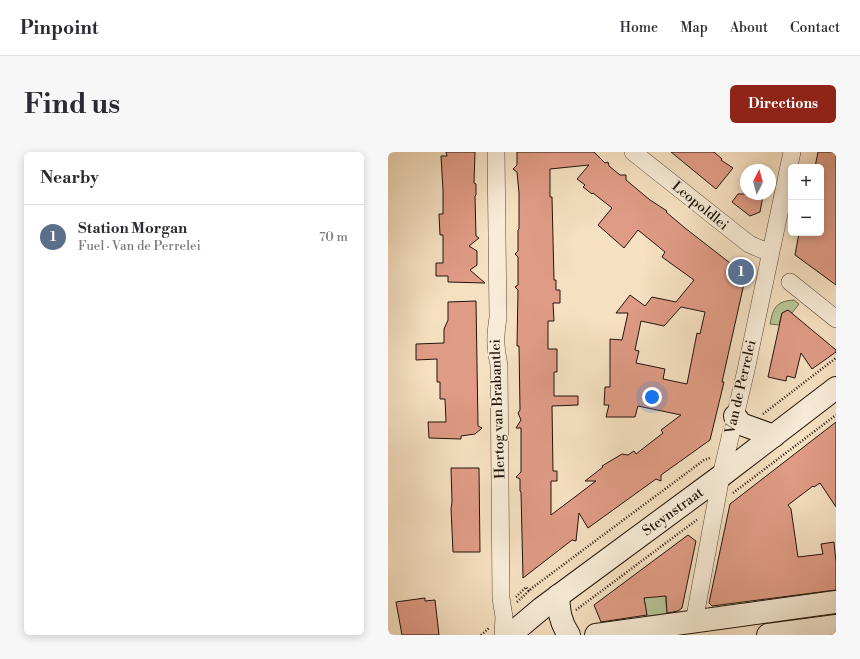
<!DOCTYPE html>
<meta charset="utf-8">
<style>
:root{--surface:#fff;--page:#f7f7f7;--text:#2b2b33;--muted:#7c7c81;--line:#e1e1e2;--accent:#8f2418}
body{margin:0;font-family:"Libre Bodoni",serif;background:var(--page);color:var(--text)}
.controls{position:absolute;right:12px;top:12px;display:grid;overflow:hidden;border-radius:6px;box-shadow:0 2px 10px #0003}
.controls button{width:36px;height:36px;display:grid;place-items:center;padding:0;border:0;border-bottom:1px solid var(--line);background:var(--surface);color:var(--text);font:20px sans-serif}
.compass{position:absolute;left:352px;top:12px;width:36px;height:36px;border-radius:50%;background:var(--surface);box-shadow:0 2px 10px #0003;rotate:6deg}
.you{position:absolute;left:264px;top:245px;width:14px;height:14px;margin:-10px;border:3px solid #fff;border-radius:50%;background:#1a73e8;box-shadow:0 0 0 6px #1a73e833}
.badge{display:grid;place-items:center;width:26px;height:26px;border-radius:50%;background:var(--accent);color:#fff;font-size:13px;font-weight:700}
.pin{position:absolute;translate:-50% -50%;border:2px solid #fff;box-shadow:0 1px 4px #0006}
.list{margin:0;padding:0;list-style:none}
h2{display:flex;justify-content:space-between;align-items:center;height:52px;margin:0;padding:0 16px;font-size:17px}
h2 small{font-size:13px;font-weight:400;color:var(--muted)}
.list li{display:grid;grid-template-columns:26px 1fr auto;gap:12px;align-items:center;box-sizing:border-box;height:64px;padding:0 16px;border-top:1px solid var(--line)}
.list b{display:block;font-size:15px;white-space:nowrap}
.list p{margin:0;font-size:13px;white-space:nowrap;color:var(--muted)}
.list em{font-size:13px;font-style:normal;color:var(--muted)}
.map{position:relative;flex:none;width:448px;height:483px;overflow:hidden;border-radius:6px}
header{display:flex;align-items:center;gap:24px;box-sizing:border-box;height:56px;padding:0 20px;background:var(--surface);border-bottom:1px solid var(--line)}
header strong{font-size:19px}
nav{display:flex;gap:22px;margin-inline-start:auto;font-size:14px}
.intro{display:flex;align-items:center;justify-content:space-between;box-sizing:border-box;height:96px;padding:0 24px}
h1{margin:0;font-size:28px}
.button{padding:10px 18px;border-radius:6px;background:var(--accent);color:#fff;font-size:14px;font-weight:700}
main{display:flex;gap:24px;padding:0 24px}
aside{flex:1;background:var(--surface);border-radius:6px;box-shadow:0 2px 10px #0003}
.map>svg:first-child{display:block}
.green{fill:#b7c396;stroke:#6c6c50}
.building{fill:#df9b85;stroke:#22140a;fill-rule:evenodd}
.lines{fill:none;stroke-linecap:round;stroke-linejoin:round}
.street-casing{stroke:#574738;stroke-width:18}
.secondary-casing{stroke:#22140a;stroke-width:24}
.path{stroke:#22140a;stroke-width:2.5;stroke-dasharray:1 2;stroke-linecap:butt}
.street{stroke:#f8ebd7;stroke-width:17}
.secondary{stroke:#f8ebd7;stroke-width:22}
.labels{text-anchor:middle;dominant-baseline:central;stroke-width:3;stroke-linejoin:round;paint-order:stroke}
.street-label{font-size:14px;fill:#22140a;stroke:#f8ebd7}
</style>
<header>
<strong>Pinpoint</strong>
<nav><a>Home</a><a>Map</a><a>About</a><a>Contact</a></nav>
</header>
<div class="intro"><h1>Find us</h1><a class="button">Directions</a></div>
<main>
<aside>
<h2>Nearby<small></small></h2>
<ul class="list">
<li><span class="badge" style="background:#5c6f8a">1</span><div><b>Station Morgan</b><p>Fuel · Van de Perrelei</p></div><em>70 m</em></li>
</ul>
</aside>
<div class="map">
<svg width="448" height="483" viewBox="0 0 448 483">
<rect width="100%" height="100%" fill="#f5e0c1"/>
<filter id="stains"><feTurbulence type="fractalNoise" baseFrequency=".005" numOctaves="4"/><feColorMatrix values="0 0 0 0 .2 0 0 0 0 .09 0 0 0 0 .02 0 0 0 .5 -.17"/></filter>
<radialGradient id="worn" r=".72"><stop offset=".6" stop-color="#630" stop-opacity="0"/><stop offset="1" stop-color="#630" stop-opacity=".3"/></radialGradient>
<!-- green -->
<g class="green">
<path d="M 406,148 L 411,152 L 404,161 L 400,158 L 394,161 L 391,173 L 382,172 C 385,156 388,149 406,148 Z"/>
<polygon points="276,430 279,462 259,464 256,446 266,440"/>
</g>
<!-- building -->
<g class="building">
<polygon points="58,0 87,0 86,31 88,32 88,43 87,44 88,84 91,86 81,94 89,99 89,113 82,118 97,131 60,130 60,124 48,124 48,111 55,111 55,83 52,83 51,62 55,62 55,38 53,4 59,4"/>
<path d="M 129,0 L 206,0 L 217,11 L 220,10 L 221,14 L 232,23 L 238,23 L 238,28 L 262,48 L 279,59 L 278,60 L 297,76 L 351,118 L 355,121 L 357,127 L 334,230 L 336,230 L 322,288 L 273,323 L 273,329 L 268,327 L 200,376 L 191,361 L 188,389 L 184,388 L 135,426 L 133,340 L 132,339 L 132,327 L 128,325 L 133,320 L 133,276 L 128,276 L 133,268 L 130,261 L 132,258 L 131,194 L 129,194 L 130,138 L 127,135 L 130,133 L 130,105 L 127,102 L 130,99 L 130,78 L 131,77 L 131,41 L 129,20 L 125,17 L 129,13 ZM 201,13 L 189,27 L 197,33 L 195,35 L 204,42 L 205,41 L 224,56 L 210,73 L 236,96 L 250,78 L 277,100 L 274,105 L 306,128 L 288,150 L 264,145 L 257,154 L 242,143 L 228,161 L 240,161 L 234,188 L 222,187 L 222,235 L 217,235 L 216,253 L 221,253 L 218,265 L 247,265 L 250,254 L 293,263 L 273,278 L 275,281 L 248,302 L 246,299 L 240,303 L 234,302 L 214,314 L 215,315 L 197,329 L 208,329 L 163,363 L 163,329 L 169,329 L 169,319 L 165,319 L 164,254 L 190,253 L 190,244 L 166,244 L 166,220 L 169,220 L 169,197 L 160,197 L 160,169 L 166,169 L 165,151 L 172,151 L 172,138 L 168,138 L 168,128 L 166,128 L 164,45 L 162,45 L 162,17 ZM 293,155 L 317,160 L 312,182 L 309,181 L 299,232 L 275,227 L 277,217 L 248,211 L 251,199 L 247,198 L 253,169 L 276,174 Z"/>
<polygon points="283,0 326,0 334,7 333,8 345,16 328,37"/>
<polygon points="430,0 448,0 448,133 407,103 411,81 433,81 433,15 427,15"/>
<polygon points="350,42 368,42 375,44 372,60 362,64 344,50"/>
<polygon points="88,149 90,274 94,276 87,282 73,284 73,287 41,286 40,270 58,270 57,247 52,247 52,230 49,230 49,207 28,208 28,192 56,191 56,177 60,168 60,150"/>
<polygon points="400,158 448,198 448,200 424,217 413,201 407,226 399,224 398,229 380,225 394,161"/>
<polygon points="448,270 448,355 432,331 426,335 425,334 400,353 403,357 410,405 435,402 433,392 446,390 448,410 448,438 324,454 321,451 342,352"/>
<polygon points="63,316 91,316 92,400 65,400 63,357 64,350"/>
<polygon points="300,383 308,389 294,456 290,459 279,461 278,444 256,446 259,463 213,470 206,453"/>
<polygon points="37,446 37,449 47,448 51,483 14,483 8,450"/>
</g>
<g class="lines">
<defs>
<g id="street">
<path d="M 108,0 L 110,166 C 107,184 107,194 111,213 L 113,446 L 116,465 L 115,483"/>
<polyline points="245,0 361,92 382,101"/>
<polyline points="402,130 448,167"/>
<polyline points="306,470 333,324 358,218 404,0"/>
</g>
<g id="secondary">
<polyline points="347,264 353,272 386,284"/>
<path d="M 170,444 C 171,459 172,470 181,483"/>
<polyline points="122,483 154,456 333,324 448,236"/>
<polyline points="208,483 448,450"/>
<polyline points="380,483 448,474"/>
</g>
</defs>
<!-- street casing -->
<use href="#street" class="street-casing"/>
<!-- secondary casing -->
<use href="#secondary" class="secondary-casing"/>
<!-- path -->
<g class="path">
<polyline points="375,262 448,206"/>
<polyline points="345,341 448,263"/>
<polyline points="128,445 138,435 141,439"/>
<polyline points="129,450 144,436 316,308 322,306"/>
<polyline points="188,458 310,367"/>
<polyline points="93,483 101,476"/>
</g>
<!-- street -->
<use href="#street" class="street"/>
<!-- secondary -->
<use href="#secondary" class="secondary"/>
</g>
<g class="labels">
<!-- street labels -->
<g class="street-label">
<text transform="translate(312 54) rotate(39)">Leopoldlei</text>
<text transform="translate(353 235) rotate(-77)">Van de Perrelei</text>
<text transform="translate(110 257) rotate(-92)">Hertog van Brabantlei</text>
<text transform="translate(285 360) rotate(-36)">Steynstraat</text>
</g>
</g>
<rect width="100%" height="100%" filter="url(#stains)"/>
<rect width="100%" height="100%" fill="url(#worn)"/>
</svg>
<div class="controls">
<button>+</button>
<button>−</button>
</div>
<svg class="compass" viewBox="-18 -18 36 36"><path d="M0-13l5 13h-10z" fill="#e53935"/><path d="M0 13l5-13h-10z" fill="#7c7c81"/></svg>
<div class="you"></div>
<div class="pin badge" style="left:353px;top:120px;background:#5c6f8a">1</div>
</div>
</main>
